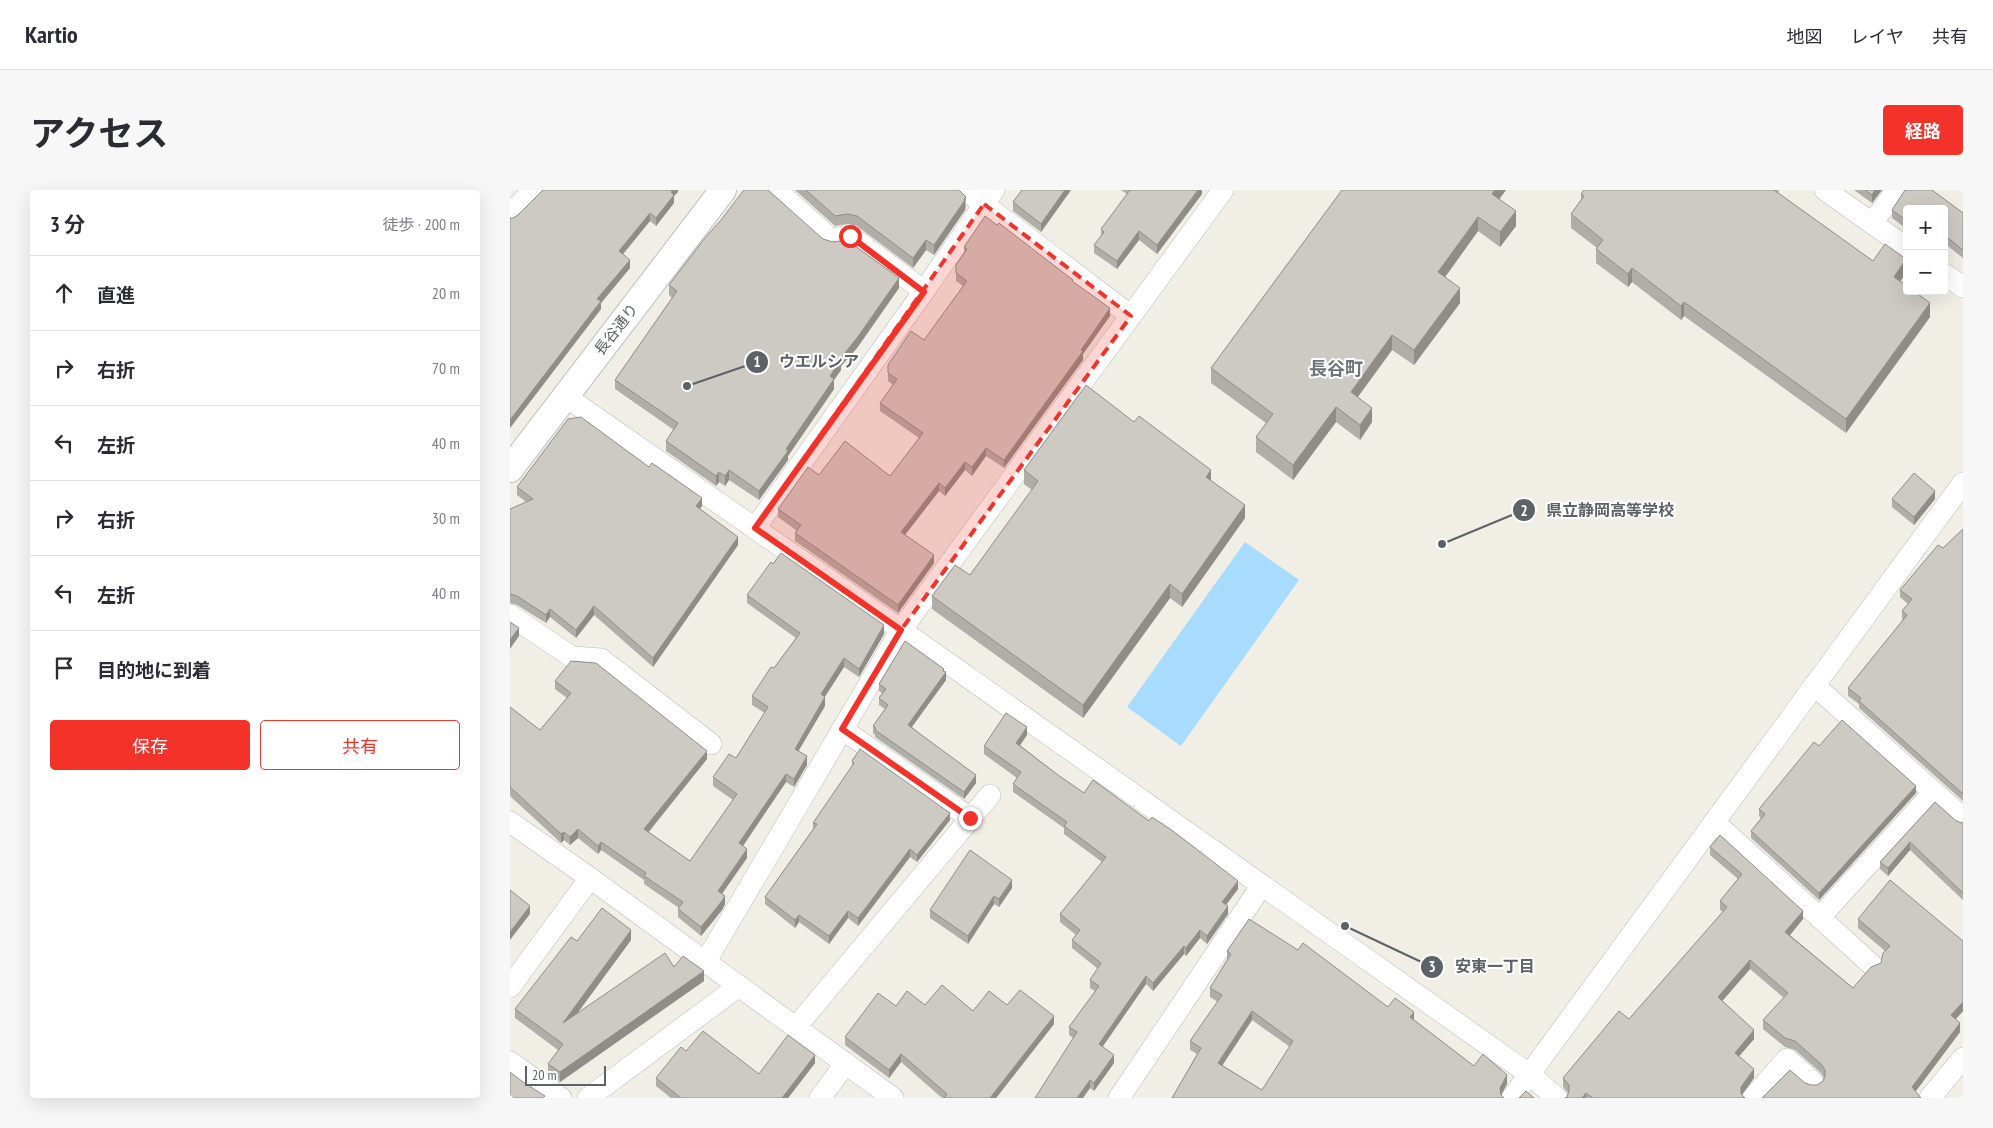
<!DOCTYPE html>
<html lang="ja">
<meta charset="utf-8">
<style>
:root{--surface:#fff;--page:#f7f7f7;--text:#2b2b33;--muted:#7c7c81;--line:#e1e1e2;--accent:#f33329}
body{margin:0;font-family:"PT Sans Narrow","Noto Sans JP",sans-serif;background:var(--page);color:var(--text)}
.controls{position:absolute;right:15px;top:15px;display:grid;overflow:hidden;border-radius:5px;box-shadow:0 5px 20px #0002}
.controls button{width:45px;height:45px;display:grid;place-items:center;padding:0;border:0;border-bottom:1px solid var(--line);background:var(--surface);color:var(--text);font:25px sans-serif}
.scale{position:absolute;left:15px;bottom:12px;width:81px;box-sizing:border-box;padding-left:5px;border:2px solid #5d6267;border-top:0;font-size:14px;line-height:18px;white-space:nowrap;color:#5d6267;-webkit-text-stroke:4px #fff;paint-order:stroke}
.stop{position:absolute;width:15px;height:15px;margin:-11px;border:4px solid #f33329;border-radius:50%;background:#fff}
.stop.end{background:#f33329;border-color:#fff;box-shadow:0 1px 5px #0008}
.list{margin:0;padding:0;list-style:none}
h2{display:flex;justify-content:space-between;align-items:center;height:65px;margin:0;padding:0 20px;font-size:21px}
h2 small{font-size:16px;font-weight:400;color:var(--muted)}
.list li{display:grid;grid-template-columns:32px 1fr auto;gap:15px;align-items:center;box-sizing:border-box;height:75px;padding:0 20px;border-top:1px solid var(--line)}
.list b{display:block;font-size:19px;white-space:nowrap}
.list em{font-size:16px;font-style:normal;color:var(--muted)}
.actions{display:flex;gap:10px;padding:15px 20px}
.actions a{flex:1;padding:11px 0;border:1px solid var(--accent);border-radius:5px;text-align:center;font-size:18px;color:var(--accent)}
.actions .main{background:var(--accent);color:#fff}
.icon{flex:none;width:28px;height:28px;fill:none;stroke:currentColor;stroke-width:2;stroke-linecap:round;stroke-linejoin:round}
.map{position:relative;flex:none;width:1453px;height:908px;overflow:hidden;border-radius:5px}
header{display:flex;align-items:center;gap:30px;box-sizing:border-box;height:70px;padding:0 25px;background:var(--surface);border-bottom:1px solid var(--line)}
header strong{font-size:24px}
nav{display:flex;gap:28px;margin-inline-start:auto;font-size:18px}
.intro{display:flex;align-items:center;justify-content:space-between;box-sizing:border-box;height:120px;padding:0 30px}
h1{margin:0;font-size:35px}
.button{padding:12px 22px;border-radius:5px;background:var(--accent);color:#fff;font-size:18px;font-weight:700}
main{display:flex;gap:30px;padding:0 30px}
aside{flex:1;background:var(--surface);border-radius:5px;box-shadow:0 5px 20px #0002}
.map>svg:first-child{display:block}
.water{fill:#a7dbff}
.lines{fill:none;stroke-linecap:round;stroke-linejoin:round}
.minor-casing{stroke:#babdc2;stroke-width:22}
.tertiary-casing{stroke:#babdc2;stroke-width:28}
.minor{stroke:#fff;stroke-width:21}
.tertiary{stroke:#fff;stroke-width:26}
.wall{fill:#b0aea9;fill-rule:evenodd}
.shaded-wall{fill:#908d89}
.building{fill:#cdcac4;stroke:#908d89;fill-rule:evenodd}
.route{stroke:#f33329;stroke-width:6}
.marked{fill:#f33329;fill-opacity:0.2;stroke:#f33329;stroke-width:4;stroke-dasharray:10 6;stroke-linejoin:round}
.labels{text-anchor:middle;dominant-baseline:central;stroke-width:4;stroke-linejoin:round;paint-order:stroke}
.street-label{font-size:15px;fill:#5d6267;stroke:#fff}
.quarter-label{font-size:18px;font-weight:bold;fill:#6e7479;stroke:#fff}
.leader{fill:none;stroke:#5d6267;stroke-width:2}
.callout-dot{fill:#5d6267;stroke:#fff;stroke-width:2}
.mark-label{font-size:15px;text-anchor:middle;font-weight:bold;fill:#fff}
.callout-label{font-size:16px;text-anchor:middle;font-weight:bold;fill:#5d6267;stroke:#fff;stroke-width:4;stroke-linejoin:round;paint-order:stroke}
</style>
<header>
<strong>Kartio</strong>
<nav><a>地図</a><a>レイヤ</a><a>共有</a></nav>
</header>
<div class="intro"><h1>アクセス</h1><a class="button">経路</a></div>
<main>
<aside>
<h2>3 分<small>徒歩 · 200 m</small></h2>
<ul class="list">
<li><svg class="icon" aria-label="ahead" viewBox="0 0 24 24"><path d="M12 20V5M6 11l6-6 6 6"/></svg><div><b>直進</b></div><em>20 m</em></li>
<li><svg class="icon" aria-label="right" viewBox="0 0 24 24"><path d="M7 20v-9h11M14 6l5 5-5 5"/></svg><div><b>右折</b></div><em>70 m</em></li>
<li><svg class="icon" aria-label="left" viewBox="0 0 24 24"><path d="M17 20v-9H6M10 6l-5 5 5 5"/></svg><div><b>左折</b></div><em>40 m</em></li>
<li><svg class="icon" aria-label="right" viewBox="0 0 24 24"><path d="M7 20v-9h11M14 6l5 5-5 5"/></svg><div><b>右折</b></div><em>30 m</em></li>
<li><svg class="icon" aria-label="left" viewBox="0 0 24 24"><path d="M17 20v-9H6M10 6l-5 5 5 5"/></svg><div><b>左折</b></div><em>40 m</em></li>
<li><svg class="icon" aria-label="arrive" viewBox="0 0 24 24"><path d="M6 21V4h12l-3 4 3 4H6"/></svg><div><b>目的地に到着</b></div></li>
</ul>
<div class="actions"><a class="main">保存</a><a>共有</a></div>
</aside>
<div class="map">
<svg width="1453" height="908" viewBox="0 0 1453 908">
<rect width="100%" height="100%" fill="#f0eee5"/>
<!-- water -->
<polygon class="water" points="735,352 789,390 671,556 617,517"/>
<g class="lines">
<defs>
<g id="minor">
<polyline points="266,0 321,49 340,46 414,101"/>
<polyline points="455,0 621,126"/>
<polyline points="1315,0 1397,58"/>
<polyline points="0,24 24,0"/>
<polyline points="1362,33 1387,0"/>
<polyline points="1434,84 1453,97"/>
<polyline points="55,206 391,440 1019,884 1047,908"/>
<polyline points="245,338 414,101 484,0"/>
<polyline points="0,425 62,467 91,469 201,554"/>
<polyline points="1304,495 1453,628"/>
<polyline points="332,539 460,628"/>
<polyline points="0,632 80,688 383,908"/>
<polyline points="1204,632 1361,774"/>
<polyline points="1310,727 1424,602"/>
<polyline points="196,771 391,440 713,0"/>
<polyline points="0,797 80,688"/>
<polyline points="286,837 480,605"/>
<polyline points="0,872 51,908"/>
<polyline points="78,908 229,796"/>
<polyline points="310,908 336,873"/>
<polyline points="609,908 752,695"/>
<polyline points="1002,908 1453,293"/>
<polyline points="1243,908 1277,869 1303,892"/>
<polyline points="1420,908 1453,868"/>
</g>
<polyline id="tertiary" points="0,279 213,0"/>
</defs>
<!-- minor casing -->
<use href="#minor" class="minor-casing"/>
<!-- tertiary casing -->
<use href="#tertiary" class="tertiary-casing"/>
<!-- minor -->
<use href="#minor" class="minor"/>
<!-- tertiary -->
<use href="#tertiary" class="tertiary"/>
</g>
<!-- wall -->
<g class="wall">
<polygon points="168,0 168,2 164,6 164,13 146,36 140,31 113,64 120,78 91,113 91,119 0,238 0,28 3,28 8,25"/>
<polygon points="285,0 449,0 456,16 455,20 424,65 416,60 403,78 347,36 338,34 325,36"/>
<polygon points="512,0 561,0 531,42 503,21 503,12"/>
<polygon points="611,0 692,0 692,4 647,64 629,50 607,79 584,63 584,55 591,46 591,39 617,4"/>
<polygon points="832,0 996,0 989,9 1006,36 990,57 968,41 935,87 950,113 904,175 882,160 848,207 862,232 850,250 826,232 783,290 746,262 746,247 756,233 701,193 701,178"/>
<polygon points="1269,0 1268,3 1363,71 1396,83 1390,91 1420,127 1336,243 1174,126 1171,130 1122,92 1118,97 1086,73 1086,59 1087,58 1061,38 1061,24 1071,9 1071,4"/>
<polygon points="1344,0 1372,0 1362,13"/>
<polygon points="1395,0 1422,0 1453,23 1453,68 1434,53 1434,19 1397,19 1397,39 1382,28 1382,20"/>
<polygon points="211,30 313,49 389,98 347,158 331,176 331,180 324,190 324,199 278,266 278,270 249,310 219,290 215,296 209,292 206,296 156,261 156,251 164,240 105,199 105,190 162,108 159,105 159,95"/>
<polygon points="454,57 563,92 600,126 573,164 573,170 494,278 476,266 462,286 455,280 435,306 429,301 395,345 424,373 388,423 285,351 285,343 287,341 268,327 268,319 380,286 409,248 370,221 370,213 383,195 378,191 378,175 414,150 453,96 446,91 446,75 454,63"/>
<polygon points="624,232 701,290 735,328 672,417 660,408 573,528 422,419 422,406 460,385 522,300 514,294 514,280"/>
<polygon points="7,297 192,316 190,319 228,355 143,477 84,425 66,448 40,427 36,433 7,415 0,413 0,319 16,312 7,305"/>
<polygon points="1382,309 1425,309 1404,335 1382,317"/>
<polygon points="1453,339 1453,611 1349,518 1349,514 1338,506 1338,498 1393,430 1392,429 1392,421 1398,414 1390,407 1390,400"/>
<polygon points="237,405 374,444 349,487 334,477 314,507 315,516 288,561 297,575 284,597 276,592 232,656 237,668 212,704 215,714 212,720 191,746 168,727 168,719 169,718 134,694 134,690 91,660 88,664 68,648 60,655 54,650 51,653 0,606 0,517 30,540 57,508 45,499 45,491 197,569 139,642 180,671 223,610 203,596 203,587 226,568 255,523 242,515 242,506 264,478 286,448 237,413"/>
<polygon points="434,481 436,490 402,537 466,593 454,609 365,547 365,545 363,543 363,536 375,519 369,515 369,508 372,503 369,501 369,494"/>
<polygon points="517,545 510,555 548,585 574,603 728,699 716,715 718,724 697,754 690,748 676,766 674,764 643,801 636,794 592,857 604,873 584,901 580,898 563,848 559,845 559,837 585,801 580,798 580,790 588,779 562,758 562,750 566,745 550,732 550,724 592,672 554,644 554,638 503,602 503,594 507,588 474,564 474,556"/>
<polygon points="1309,556 1406,603 1309,710 1241,648 1241,641 1251,628 1249,626 1249,619"/>
<polygon points="342,571 440,630 407,672 400,667 348,736 338,728 319,754 289,732 285,738 255,714 255,707 303,639 303,633 342,577"/>
<polygon points="1425,612 1445,630 1451,633 1453,632 1453,710 1400,660 1378,686 1370,679 1370,672"/>
<polygon points="1200,657 1293,729 1280,745 1343,798 1371,773 1375,761 1348,738 1348,729 1453,751 1453,821 1446,829 1450,842 1406,901 1252,908 1295,893 1301,895 1307,895 1313,891 1314,888 1311,883 1285,860 1275,857 1253,839 1253,830 1274,808 1240,779 1212,811 1244,849 1229,866 1244,888 1232,904 1235,908 1055,908 1057,907 1058,903 1053,897 1053,888 1119,829 1213,722 1210,720 1210,711 1228,689 1200,665"/>
<polygon points="502,698 489,717 484,714 458,754 420,728 420,720"/>
<polygon points="121,750 67,823 164,777 194,791 50,892 38,883 38,874 48,860 5,828 5,819 67,751"/>
<path d="M 788,760 L 878,817 L 904,830 L 964,876 L 997,894 L 991,905 L 662,908 L 687,864 L 680,860 L 680,851 L 708,812 L 700,807 L 700,798 L 717,770 L 717,761 ZM 742,830 L 780,857 L 752,900 L 712,875 Z"/>
<polygon points="415,815 463,821 497,815 544,834 486,908 432,908 391,872 379,888 335,855 335,847 386,816"/>
<polygon points="176,861 249,884 305,873 278,908 161,908 146,896 146,888"/>
</g>
<!-- shaded-wall -->
<g class="shaded-wall">
<polygon points="163,0 168,0 168,2 164,6 164,13 146,36 146,28"/>
<polygon points="555,0 561,0 531,42 531,34"/>
<polygon points="688,0 692,0 692,4 647,64 647,55"/>
<polygon points="985,0 996,0 982,19 982,4"/>
<polygon points="1365,0 1372,0 1362,13 1362,5"/>
<polygon points="456,7 455,20 424,65 424,55"/>
<polygon points="1006,21 1006,36 990,57 990,42"/>
<polygon points="140,23 140,31 109,69 109,61"/>
<polygon points="968,27 968,41 928,97 928,82"/>
<polygon points="629,41 629,50 607,79 607,71"/>
<polygon points="416,50 416,60 403,78 403,68"/>
<polygon points="1396,69 1396,83 1384,100 1384,87"/>
<polygon points="120,70 120,78 91,113 91,119 0,238 0,230 87,109"/>
<polygon points="1122,78 1122,92 1118,97 1118,84"/>
<polygon points="389,88 389,98 347,158 331,176 331,180 324,190 324,199 278,266 278,270 249,310 249,301 276,259 320,186 330,169"/>
<polygon points="950,98 950,113 904,175 904,160"/>
<polygon points="1174,112 1174,126 1171,130 1171,116"/>
<polygon points="1420,113 1420,127 1336,243 1336,229"/>
<polygon points="600,118 600,126 573,164 573,170 494,278 494,270"/>
<polygon points="882,145 882,160 841,216 841,202"/>
<polygon points="826,217 826,232 783,290 783,275"/>
<polygon points="862,218 862,232 850,250 850,235"/>
<polygon points="476,258 476,266 462,286 462,277"/>
<polygon points="455,272 455,280 435,306 435,298"/>
<polygon points="219,280 219,290 215,296 215,286"/>
<polygon points="701,280 701,293 696,287"/>
<polygon points="209,282 209,292 206,296 206,286"/>
<polygon points="429,293 429,301 391,350 391,342"/>
<polygon points="1425,301 1425,309 1404,335 1404,327"/>
<polygon points="192,308 192,316 186,324 186,316"/>
<polygon points="735,315 735,328 672,417 672,404"/>
<polygon points="228,347 228,355 143,477 143,468"/>
<polygon points="424,365 424,373 388,423 388,415"/>
<polygon points="660,394 660,408 573,528 573,515"/>
<polygon points="84,416 84,425 66,448 66,440"/>
<polygon points="40,419 40,427 36,433 36,425"/>
<polygon points="374,435 374,444 349,487 349,479"/>
<polygon points="9,438 9,446 0,459 0,450"/>
<polygon points="334,468 334,477 311,513 311,504"/>
<polygon points="434,479 434,485 436,482 436,490 398,542 398,535"/>
<polygon points="315,507 315,516 285,567 285,559"/>
<polygon points="517,537 517,545 506,561 506,553"/>
<polygon points="197,561 197,569 134,647 134,639"/>
<polygon points="297,566 297,575 284,597 284,589"/>
<polygon points="276,584 276,592 229,662 229,653"/>
<polygon points="466,585 466,593 454,609 454,602"/>
<polygon points="1406,596 1406,603 1309,710 1309,703"/>
<polygon points="440,623 440,630 407,672 407,665"/>
<polygon points="68,639 68,648 60,655 60,647"/>
<polygon points="54,642 54,650 51,653 51,644"/>
<polygon points="91,652 91,660 88,664 88,656"/>
<polygon points="1400,652 1400,660 1378,686 1378,678"/>
<polygon points="237,659 237,668 208,709 208,701"/>
<polygon points="400,659 400,667 348,736 348,728"/>
<polygon points="502,690 502,698 489,717 489,709"/>
<polygon points="728,691 728,699 712,720 712,712"/>
<polygon points="215,706 215,714 212,720 191,746 191,737"/>
<polygon points="484,706 484,714 458,754 458,746"/>
<polygon points="20,716 20,724 0,750 0,742"/>
<polygon points="718,716 718,724 697,754 697,746"/>
<polygon points="338,721 338,728 319,754 319,746"/>
<polygon points="1293,721 1293,729 1275,751 1275,742"/>
<polygon points="289,725 289,732 285,738 285,730"/>
<polygon points="121,740 121,750 53,843 53,833"/>
<polygon points="690,740 690,748 676,766 676,758"/>
<polygon points="674,756 674,764 643,801 643,793"/>
<polygon points="1240,770 1240,779 1208,816 1208,807"/>
<polygon points="194,781 194,791 50,892 50,882"/>
<polygon points="636,786 636,794 589,862 589,854"/>
<polygon points="1453,812 1453,821 1441,834 1441,825"/>
<polygon points="742,821 742,830 708,882 708,873"/>
<polygon points="904,822 904,831 900,827"/>
<polygon points="544,826 544,834 486,908 480,908"/>
<polygon points="1450,833 1450,842 1402,906 1402,897"/>
<polygon points="1244,840 1244,849 1225,871 1225,863"/>
<polygon points="391,864 391,872 379,888 379,880"/>
<polygon points="305,865 305,873 278,908 272,908"/>
<polygon points="604,865 604,873 584,901 584,893"/>
<polygon points="1244,879 1244,888 1231,906 1231,897"/>
<polygon points="997,885 997,894 990,907 990,898"/>
<polygon points="580,890 580,898 573,908 567,908"/>
<polygon points="1076,903 1076,908 1072,908"/>
</g>
<!-- building -->
<g class="building">
<polygon points="33,0 163,0 161,2 164,5 146,28 140,23 109,61 120,70 87,109 91,111 0,230 0,28 3,28 8,25"/>
<polygon points="234,0 258,0 313,49 323,52 337,50 389,88 347,148 330,169 331,170 320,186 324,189 276,259 278,261 249,301 219,280 215,286 209,282 206,286 156,251 168,233 105,190 167,101 159,95 195,48 211,30"/>
<polygon points="296,0 449,0 456,7 454,9 455,10 424,55 416,50 403,68 347,26 338,24 325,26"/>
<polygon points="512,0 555,0 531,34 503,12"/>
<polygon points="620,0 688,0 647,55 629,41 607,71 584,55 594,42 591,39"/>
<polygon points="832,0 985,0 982,4 1006,21 990,42 968,27 928,82 950,98 904,160 882,145 841,202 862,218 850,235 826,217 783,275 746,247 763,224 701,178"/>
<polygon points="1074,0 1264,0 1363,71 1375,54 1396,69 1384,87 1397,96 1397,101 1404,101 1420,113 1336,229 1174,112 1171,116 1122,78 1118,84 1086,59 1093,50 1061,24 1074,6 1071,4"/>
<polygon points="1355,0 1365,0 1362,5"/>
<polygon points="1395,0 1422,0 1453,23 1453,60 1434,45 1434,19 1397,19 1397,31 1382,20"/>
<polygon points="475,26 487,35 489,33 563,90 562,91 600,118 571,160 573,161 494,270 476,258 462,277 455,272 435,298 429,293 391,342 424,365 388,415 285,343 291,335 268,319 298,277 309,285 335,251 380,286 413,243 370,213 387,189 378,183 378,175 401,141 414,150 457,91 446,83 446,75 457,59 454,57"/>
<polygon points="576,195 624,232 629,226 701,280 696,287 735,315 672,404 660,394 573,515 422,406 445,375 460,385 528,291 514,280"/>
<polygon points="71,227 139,277 142,273 192,308 186,316 228,347 143,468 84,416 66,440 40,419 36,425 7,406 0,404 0,319 23,309 7,297 58,229"/>
<polygon points="1404,283 1425,301 1404,327 1382,309"/>
<polygon points="1453,339 1453,604 1349,511 1351,508 1338,498 1397,425 1392,421 1402,409 1390,400 1428,355 1433,358"/>
<polygon points="271,363 374,435 349,479 334,468 311,504 315,507 285,559 297,566 284,589 276,584 229,653 237,659 208,701 215,706 212,711 191,737 168,719 173,712 134,686 136,683 91,652 88,656 68,639 60,647 54,642 51,644 0,597 0,517 30,540 61,503 45,491 61,471 86,473 197,561 134,639 180,671 227,604 203,587 219,564 226,568 258,517 242,506 261,477 264,478 290,443 237,405 261,372 263,374"/>
<polygon points="0,432 9,438 0,450"/>
<polygon points="395,451 434,479 433,481 436,482 398,535 466,585 454,602 365,540 366,538 363,536 378,515 369,508 376,499 369,494"/>
<polygon points="496,523 517,537 506,553 548,585 574,603 583,590 639,631 642,627 663,641 728,691 712,712 718,716 697,746 690,740 676,758 674,756 643,793 636,786 589,854 604,865 584,893 580,890 567,908 525,908 567,842 559,837 589,796 580,790 591,773 562,750 570,740 550,724 596,667 554,636 557,632 503,594 511,582 474,556"/>
<polygon points="1332,530 1406,596 1309,703 1241,641 1255,624 1249,619 1304,552 1309,556"/>
<polygon points="350,559 440,623 407,665 400,659 348,728 338,721 319,746 289,725 285,730 255,707 307,634 303,633 344,573 342,571"/>
<polygon points="1425,612 1445,630 1451,633 1453,632 1453,703 1400,652 1378,678 1370,672"/>
<polygon points="1210,645 1293,721 1275,742 1343,798 1361,777 1371,773 1373,763 1380,756 1348,729 1380,690 1453,751 1453,812 1441,825 1450,833 1402,897 1411,908 1252,908 1280,880 1295,893 1301,895 1307,895 1313,891 1315,886 1315,880 1311,874 1285,851 1275,848 1253,830 1278,803 1240,770 1208,807 1244,840 1225,863 1244,879 1231,897 1231,904 1235,908 1083,908 1076,903 1072,908 1055,908 1057,907 1059,901 1059,895 1053,888 1109,821 1119,829 1217,717 1210,711 1232,684 1200,657"/>
<polygon points="460,660 502,690 489,709 484,706 458,746 420,720"/>
<polygon points="0,700 20,716 0,742"/>
<polygon points="92,718 121,740 53,833 155,763 164,777 173,766 194,781 50,882 38,874 53,854 5,819 61,747 67,751"/>
<path d="M 739,729 L 788,760 L 793,753 L 878,817 L 885,808 L 904,822 L 900,827 L 964,876 L 973,864 L 997,885 L 990,898 L 991,905 L 994,908 L 662,908 L 691,858 L 680,851 L 712,805 L 700,798 L 721,764 L 717,761 ZM 742,821 L 783,851 L 752,900 L 708,873 Z"/>
<polygon points="432,795 463,821 479,801 497,815 510,800 544,826 480,908 434,908 437,904 391,864 379,880 335,847 368,803 386,816 397,801 415,815"/>
<polygon points="193,841 249,884 278,845 305,865 272,908 171,908 146,888 171,857 176,861"/>
<polygon points="0,882 13,892 35,906 33,908 0,908"/>
<polygon points="1016,901 1024,908 1009,908"/>
</g>
<g class="lines">
<!-- route -->
<polyline class="route" points="340,46 414,102 245,338 391,440 332,539 460,628"/>
</g>
<!-- marked area -->
<path class="marked" d="M 474,14 L 621,126 L 391,440 L 245,338 Z"/>
<g class="labels">
<!-- street labels -->
<g class="street-label">
<text transform="translate(106 139) rotate(-52)">長谷通り</text>
</g>
<!-- quarter labels -->
<g class="quarter-label">
<text x="826" y="178">長谷町</text>
</g>
</g>
<!-- callouts -->
<path class="leader" d="M177 196L247 172M932 354L1014 320M835 736L922 777"/>
<g class="callout-dot">
<circle cx="177" cy="196" r="5"/>
<circle cx="932" cy="354" r="5"/>
<circle cx="835" cy="736" r="5"/>
<circle cx="247" cy="172" r="12"/>
<circle cx="1014" cy="320" r="12"/>
<circle cx="922" cy="777" r="12"/>
</g>
<g class="mark-label">
<text x="247" y="177">1</text>
<text x="1014" y="326">2</text>
<text x="922" y="782">3</text>
</g>
<g class="callout-label">
<text x="309" y="177">ウエルシア</text>
<text x="1100" y="326">県立静岡高等学校</text>
<text x="985" y="782">安東一丁目</text>
</g>
</svg>
<div class="controls">
<button>+</button>
<button>−</button>
</div>
<div class="scale">20 m</div>
<div class="stop" style="left:340px;top:46px"></div>
<div class="stop end" style="left:460px;top:628px"></div>
</div>
</main>
